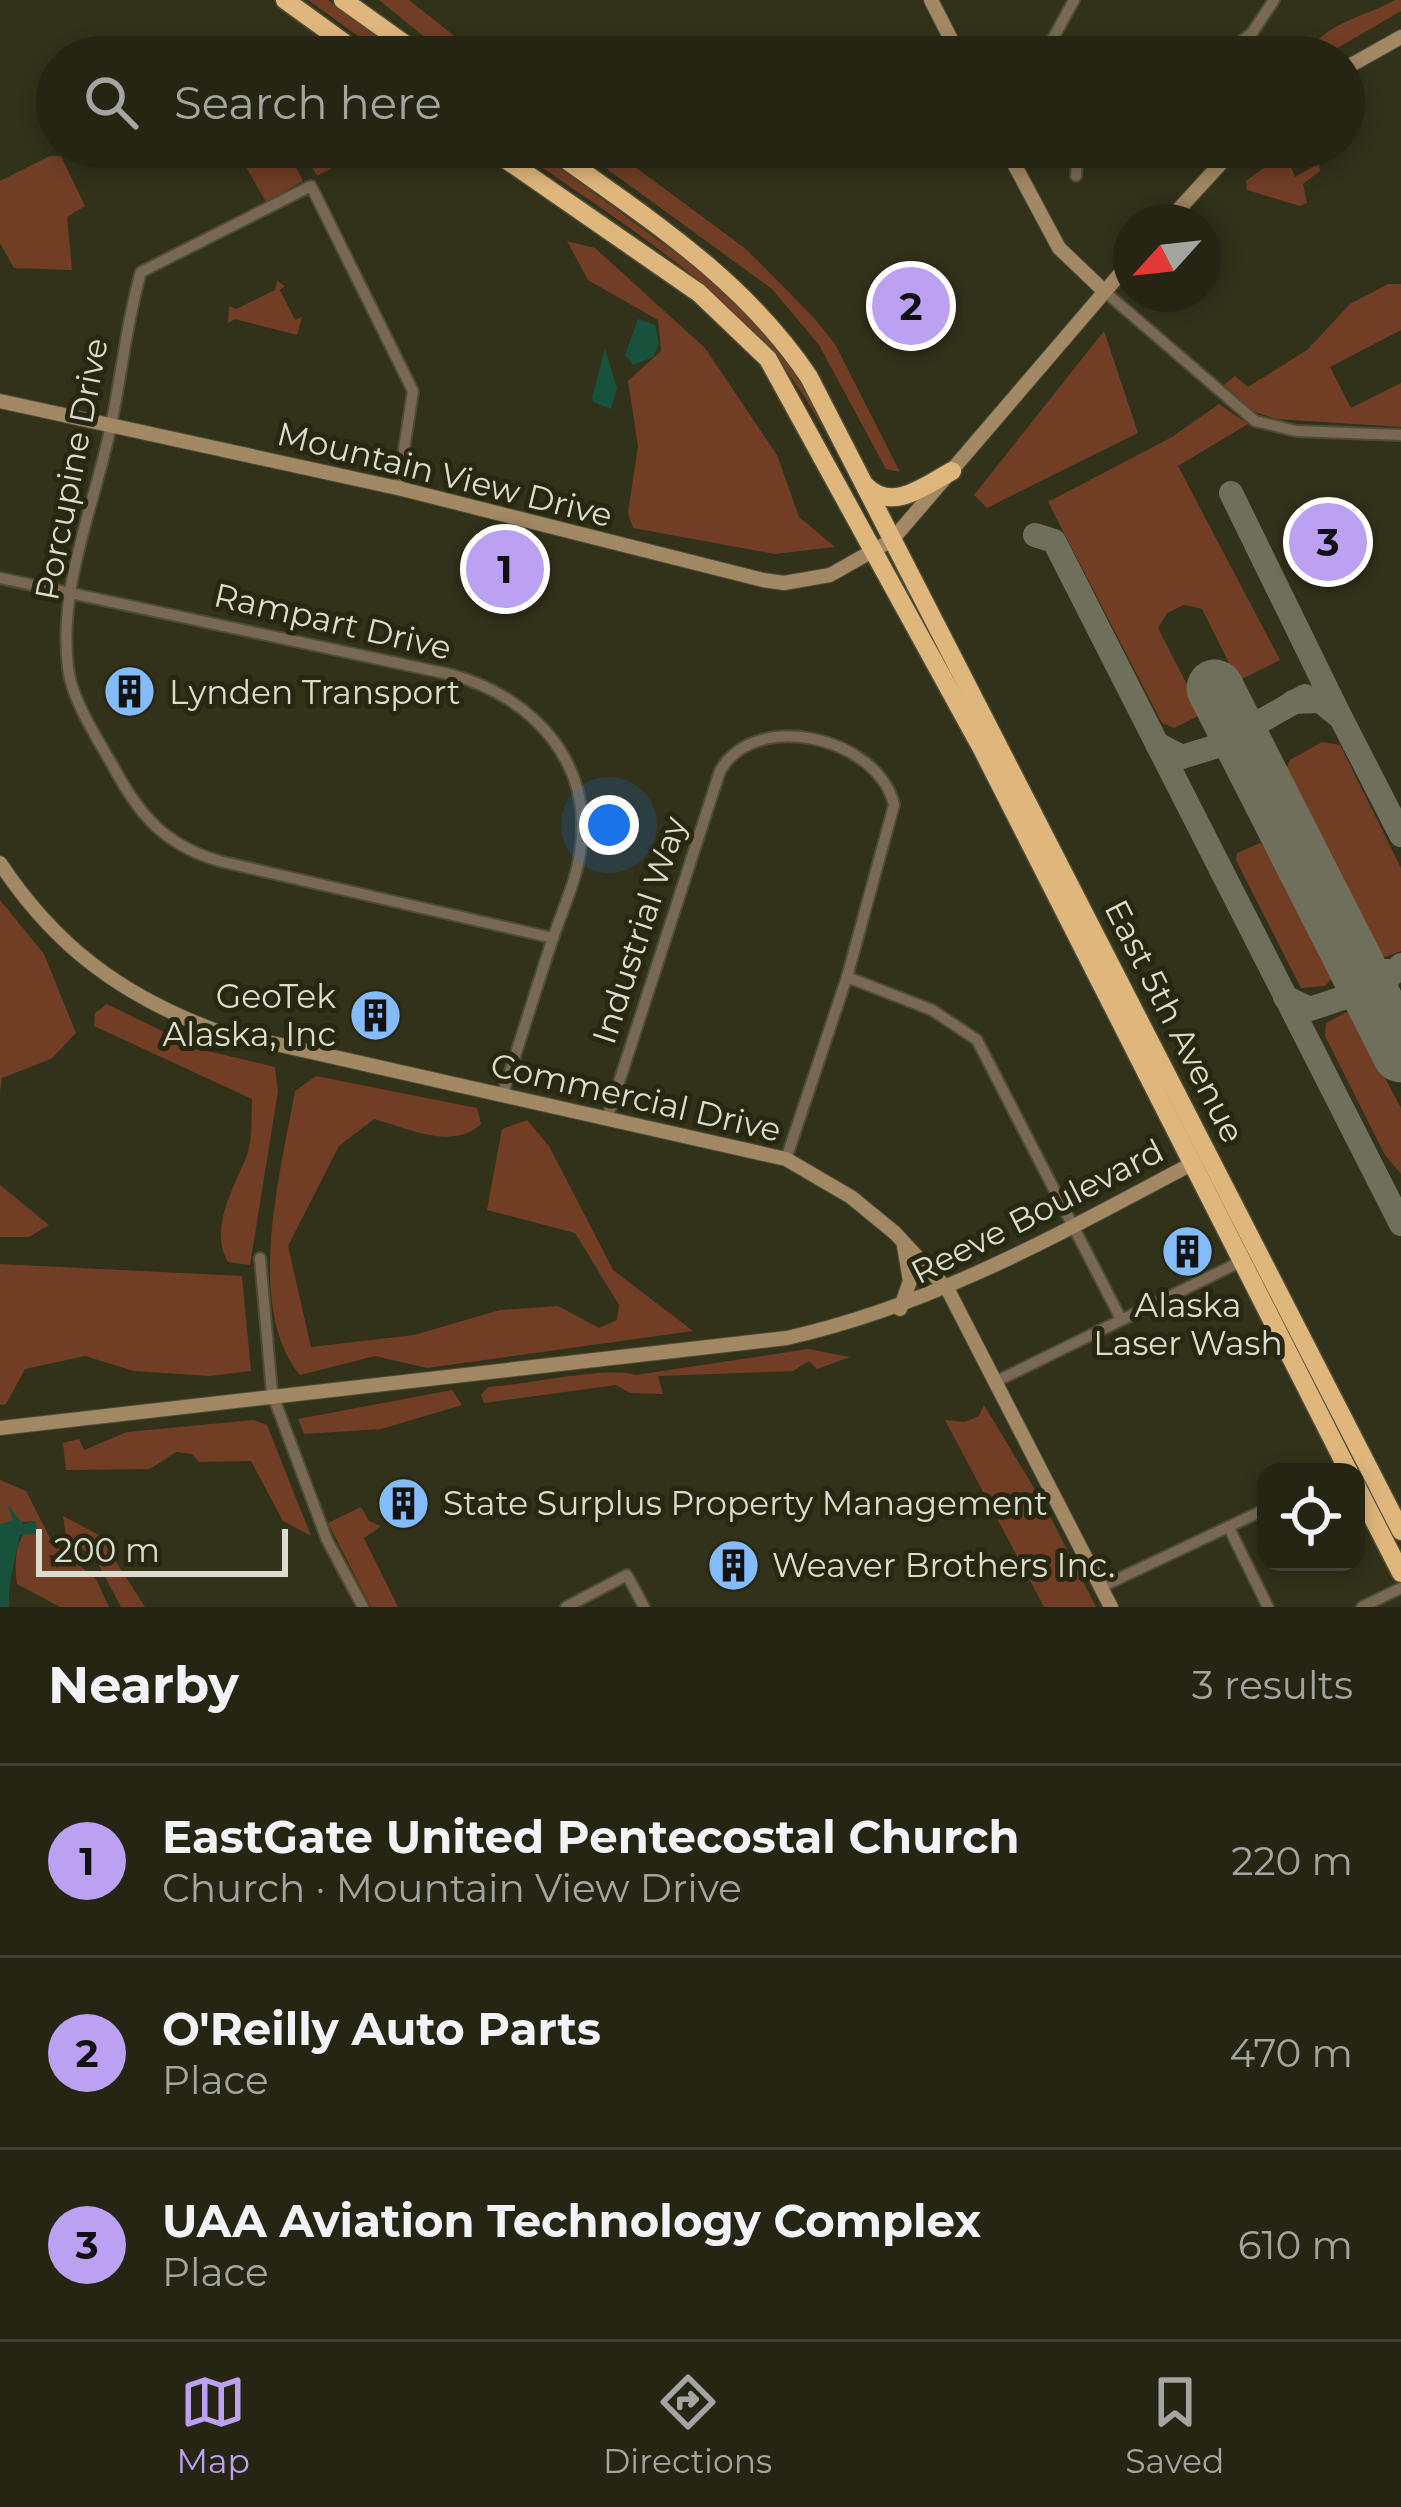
<!DOCTYPE html>
<meta charset="utf-8">
<style>
:root{--surface:#262514;--page:#323122;--text:#f1f3f6;--muted:#a4a5a0;--line:#424234;--accent:#bca0f2}
body{margin:0;font-family:Montserrat,sans-serif;background:var(--page);color:var(--text)}
.controls{position:absolute;right:36px;bottom:36px;display:grid;overflow:hidden;border-radius:24px;box-shadow:0 6px 18px #0003}
.controls button{width:108px;height:108px;display:grid;place-items:center;padding:0;border:0;border-bottom:3px solid var(--line);background:var(--surface);color:var(--text);font:60px sans-serif}
.compass{position:absolute;left:1113px;top:204px;width:108px;height:108px;border-radius:50%;background:var(--surface);box-shadow:0 6px 18px #0003;rotate:243deg}
.scale{position:absolute;left:36px;bottom:30px;width:252px;box-sizing:border-box;padding-left:12px;border:6px solid #dcdcce;border-top:0;font-size:33px;line-height:42px;white-space:nowrap;color:#dcdcce;-webkit-text-stroke:9px #282710;paint-order:stroke}
.you{position:absolute;left:609px;top:825px;width:42px;height:42px;margin:-30px;border:9px solid #fff;border-radius:50%;background:#1a73e8;box-shadow:0 0 0 18px #1a73e833}
.badge{display:grid;place-items:center;width:78px;height:78px;border-radius:50%;background:var(--accent);color:#111;font-size:39px;font-weight:700}
.pin{position:absolute;translate:-50% -50%;border:6px solid #fff;box-shadow:0 3px 12px #0006}
.list{margin:0;padding:0;list-style:none}
h2{display:flex;justify-content:space-between;align-items:center;height:156px;margin:0;padding:0 48px;font-size:51px}
h2 small{font-size:39px;font-weight:400;color:var(--muted)}
.list li{display:grid;grid-template-columns:78px 1fr auto;gap:36px;align-items:center;box-sizing:border-box;height:192px;padding:0 48px;border-top:3px solid var(--line)}
.list b{display:block;font-size:45px;white-space:nowrap}
.list p{margin:0;font-size:39px;white-space:nowrap;color:var(--muted)}
.list em{font-size:39px;font-style:normal;color:var(--muted)}
.icon{flex:none;width:66px;height:66px;fill:none;stroke:currentColor;stroke-width:2;stroke-linecap:round;stroke-linejoin:round}
.map{position:relative;flex:none;width:1401px;height:1607px;overflow:hidden}
.search{position:absolute;background:var(--surface);box-shadow:0 6px 18px #0003;left:36px;right:36px;top:36px;height:132px;display:flex;align-items:center;gap:30px;box-sizing:border-box;padding:0 42px;border-radius:66px;color:var(--muted);font-size:45px}
.sheet{height:732px;background:var(--surface)}
nav{display:flex;justify-content:space-around;align-items:center;box-sizing:border-box;height:168px;border-top:3px solid var(--line);background:var(--surface);font-size:33px;color:var(--muted)}
nav a{display:grid;justify-items:center;gap:6px}
nav .on{color:var(--accent)}
.map>svg:first-child{display:block}
.green{fill:#713e25}
.water{fill:#18523c}
.lines{fill:none;stroke-linecap:round;stroke-linejoin:round}
.taxiway{stroke:#706f5b;stroke-width:24}
.runway{stroke:#706f5b;stroke-width:57}
.street-casing{stroke:#4d4c37;stroke-width:14}
.secondary-casing{stroke:#4d4c37;stroke-width:16}
.highway-casing{stroke:#4d4c37;stroke-width:21}
.street{stroke:#796952;stroke-width:10}
.secondary{stroke:#a28863;stroke-width:14}
.highway{stroke:#dfb67c;stroke-width:18}
.labels{text-anchor:middle;dominant-baseline:central;stroke-width:10;stroke-linejoin:round;paint-order:stroke}
.street-label{font-size:33px;fill:#dcdcce;stroke:#282710}
.poi-label{font-size:33px;fill:#dcdcce;stroke:#282710;text-anchor:start}
</style>
<div class="map">
<svg width="1401" height="1607" viewBox="0 0 1401 1607">
<rect width="100%" height="100%" fill="#32311a"/>
<!-- green -->
<g class="green">
<polygon points="308,0 328,0 406,57 387,57"/>
<polygon points="379,0 409,0 481,57 449,57"/>
<path d="M 1395,0 L 1401,0 L 1401,11 L 1322,57 L 1306,57 C 1320,24 1365,17 1395,0 Z"/>
<polygon points="266,147 286,147 303,181 266,202 242,160"/>
<polygon points="300,147 347,147 352,157 317,176"/>
<path d="M 513,147 L 531,147 L 736,297 L 795,369 L 828,439 C 762,303 632,232 513,147 Z"/>
<polygon points="577,147 608,147 746,249 814,318 835,344 900,472 886,469 819,345 772,289"/>
<polygon points="1311,147 1317,147 1320,171 1303,184 1307,203 1300,206 1247,190 1246,181 1272,162 1289,162 1295,177 1314,166"/>
<polygon points="50,156 61,156 85,206 67,217 72,270 14,268 0,243 0,181"/>
<polygon points="567,241 595,248 705,348 777,455 799,517 835,547 775,554 633,528 628,513 638,446 628,381 661,351 658,320 588,280"/>
<polygon points="277,281 285,286 280,290 295,320 302,317 297,335 235,319 228,323 229,306 236,309 275,290"/>
<polygon points="1388,284 1401,284 1401,330 1330,367 1351,408 1401,383 1401,427 1276,419 1253,411 1224,385 1235,376 1248,387 1307,350 1350,304"/>
<polygon points="1104,331 1138,433 987,508 974,495"/>
<polygon points="1219,404 1248,424 1178,466 1280,660 1238,681 1202,609 1184,605 1167,613 1158,628 1202,714 1174,728 1162,723 1048,502 1172,437"/>
<polygon points="1322,742 1340,745 1401,868 1401,951 1385,957 1373,952 1285,772 1290,760"/>
<polygon points="1260,843 1270,849 1332,967 1334,976 1325,986 1301,988 1236,860 1237,853"/>
<polygon points="0,900 44,954 76,1033 51,1059 2,1078 0,1092"/>
<path d="M 107,1004 L 199,1049 L 275,1067 L 278,1091 L 250,1265 L 228,1262 C 208,1229 235,1186 247,1155 C 253,1139 251,1116 252,1099 L 94,1026 L 95,1013 Z"/>
<polygon points="1349,1011 1401,1108 1401,1174 1385,1155 1325,1036 1326,1023"/>
<path d="M 316,1076 L 477,1108 L 481,1124 C 452,1151 408,1128 374,1119 L 339,1146 L 288,1246 L 311,1347 L 414,1335 L 500,1310 L 558,1306 L 599,1328 L 617,1320 L 619,1305 L 575,1233 L 487,1210 L 502,1129 L 527,1120 L 549,1146 L 613,1270 L 693,1331 L 427,1368 L 375,1356 L 300,1375 C 244,1307 281,1172 295,1091 Z"/>
<polygon points="0,1185 49,1225 29,1237 0,1237"/>
<polygon points="0,1264 242,1276 251,1371 210,1376 134,1371 85,1356 25,1369 6,1404 0,1405"/>
<path d="M 808,1349 L 850,1357 L 817,1369 L 809,1361 L 793,1371 L 658,1376 L 663,1394 L 630,1393 L 616,1385 L 484,1403 L 481,1395 L 488,1387 C 528,1385 604,1366 636,1375 Z"/>
<polygon points="452,1390 462,1405 381,1429 304,1434 298,1419"/>
<polygon points="984,1405 1046,1508 1096,1607 1044,1607 945,1420 965,1422 979,1416"/>
<polygon points="253,1420 267,1425 311,1536 283,1521 251,1461 199,1462 192,1454 176,1452 150,1469 66,1470 63,1443 79,1439 84,1450 127,1432"/>
<path d="M 0,1480 L 26,1491 L 53,1544 L 96,1579 L 109,1607 L 60,1607 L 17,1584 C 14,1558 15,1540 34,1521 L 0,1524 Z"/>
<polygon points="361,1507 369,1521 381,1526 364,1538 398,1607 371,1607 328,1523"/>
<polygon points="63,1516 99,1535 145,1607 121,1607 96,1560 66,1536"/>
</g>
<!-- water -->
<g class="water">
<polygon points="638,319 655,325 659,343 653,357 633,365 625,355"/>
<polygon points="605,349 617,388 611,409 593,402 592,397"/>
<path d="M 7,1504 L 23,1524 L 35,1521 L 39,1534 L 20,1535 C 15,1560 8,1582 9,1607 L 0,1607 L 0,1524 L 13,1520 Z"/>
</g>
<g class="lines">
<!-- taxiway -->
<g class="taxiway">
<polyline points="1231,493 1341,718"/>
<polyline points="1035,535 1054,541 1401,1224"/>
<polyline points="1293,702 1320,701 1341,718 1401,835"/>
<polyline points="1157,744 1182,757 1224,744 1252,760"/>
<polyline points="1252,760 1256,724 1305,696"/>
<polyline points="1352,958 1370,971 1391,971"/>
<polyline points="1285,997 1310,1009 1355,994 1380,1013"/>
<polyline points="1380,1013 1378,988 1401,965"/>
</g>
<!-- runway -->
<polyline class="runway" points="1215,688 1401,1054"/>
<defs>
<g id="street">
<polyline points="1043,57 1074,0"/>
<polyline points="1221,57 1252,33 1274,0"/>
<polyline points="1076,176 1078,147"/>
<polyline points="1104,291 1255,421 1296,431 1401,435"/>
<path d="M 398,488 L 413,391 L 311,186 L 141,272 C 126,323 122,374 111,425 C 95,505 58,585 68,668 C 72,701 98,739 114,768 C 140,816 165,845 219,861 L 553,938"/>
<path d="M 0,578 L 453,675 C 534,698 594,763 580,853 C 576,882 561,913 552,941 C 535,992 520,1042 503,1093"/>
<polyline points="847,977 932,1010 977,1040 1121,1319"/>
<path d="M 608,1116 L 720,771 C 756,708 879,738 894,805 L 847,977 L 786,1159"/>
<polyline points="260,1258 272,1393 327,1540 363,1607"/>
<polyline points="999,1380 1242,1261"/>
<polyline points="1229,1528 1268,1607"/>
<polyline points="1101,1587 1266,1509"/>
<polyline points="566,1607 627,1575 644,1607"/>
<polyline points="1362,1607 1401,1588"/>
</g>
<g id="secondary">
<polyline points="931,0 960,57"/>
<polyline points="1344,69 1401,37"/>
<polyline points="1005,147 1059,248 1104,291"/>
<polyline points="1167,222 1236,147"/>
<polyline points="0,401 402,489 763,580 784,583 830,575 892,540 1131,261"/>
<path d="M 0,863 C 55,946 121,995 214,1030 L 786,1159 L 851,1197 L 895,1233 L 948,1290 L 1111,1607"/>
<polyline points="900,1309 910,1281 904,1246"/>
<path d="M 0,1428 L 787,1338 C 938,1304 1062,1232 1199,1160"/>
</g>
<g id="highway">
<polyline points="285,0 364,57"/>
<polyline points="343,0 423,57"/>
<polyline points="488,147 699,293 768,359 982,749 1349,1472"/>
<path d="M 548,147 C 644,216 742,277 809,377 L 1401,1531"/>
<path d="M 866,486 C 892,513 926,485 952,471"/>
<polyline points="1356,1485 1401,1573"/>
</g>
</defs>
<!-- street casing -->
<use href="#street" class="street-casing"/>
<!-- secondary casing -->
<use href="#secondary" class="secondary-casing"/>
<!-- highway casing -->
<use href="#highway" class="highway-casing"/>
<!-- street -->
<use href="#street" class="street"/>
<!-- secondary -->
<use href="#secondary" class="secondary"/>
<!-- highway -->
<use href="#highway" class="highway"/>
</g>
<!-- icons -->
<defs>
<symbol id="building-disc" viewBox="-11 -11 22 22"><circle r="9.5" fill="#84bcfb" stroke="#282710"/><path d="M-4-6H4V6H1V3H-1V6H-4ZM-2.5-4.3h1.7v1.8h-1.7ZM.8-4.3h1.7v1.8H.8ZM-2.5-1h1.7V.8h-1.7ZM.8-1h1.7V.8H.8Z" fill="#111"/></symbol>
</defs>
<g fill-rule="evenodd">
<use href="#building-disc" x="100" y="662" width="59" height="59"/>
<use href="#building-disc" x="346" y="986" width="59" height="59"/>
<use href="#building-disc" x="1158" y="1222" width="59" height="59"/>
<use href="#building-disc" x="374" y="1474" width="59" height="59"/>
<use href="#building-disc" x="704" y="1536" width="59" height="59"/>
</g>
<g class="labels">
<!-- street labels -->
<g class="street-label">
<text transform="translate(71 469) rotate(-79)">Porcupine Drive</text>
<text transform="translate(445 474) rotate(14)">Mountain View Drive</text>
<text transform="translate(333 621) rotate(13)">Rampart Drive</text>
<text transform="translate(639 930) rotate(-72)">Industrial Way</text>
<text transform="translate(1175 1021) rotate(63)">East 5th Avenue</text>
<text transform="translate(636 1097) rotate(13)">Commercial Drive</text>
<text transform="translate(1037 1211) rotate(-27)">Reeve Boulevard</text>
</g>
<!-- poi labels -->
<g class="poi-label">
<text x="169" y="692">Lynden Transport</text>
<text x="336" y="996" text-anchor="end">GeoTek<tspan x="336" dy="38">Alaska, Inc</tspan></text>
<text x="1188" y="1305" text-anchor="middle">Alaska<tspan x="1188" dy="38">Laser Wash</tspan></text>
<text x="443" y="1503">State Surplus Property Management</text>
<text x="772" y="1565">Weaver Brothers Inc.</text>
</g>
</g>
</svg>
<div class="controls">
<button><svg class="icon" aria-label="locate" viewBox="0 0 24 24"><circle cx="12" cy="12" r="6"/><path d="M12 2v4M12 18v4M2 12h4M18 12h4"/></svg></button>
</div>
<svg class="compass" viewBox="-18 -18 36 36"><path d="M0-13l5 13h-10z" fill="#e53935"/><path d="M0 13l5-13h-10z" fill="#a4a5a0"/></svg>
<div class="scale">200 m</div>
<div class="you"></div>
<div class="pin badge" style="left:505px;top:569px">1</div>
<div class="pin badge" style="left:911px;top:306px">2</div>
<div class="pin badge" style="left:1328px;top:542px">3</div>
<div class="search"><svg class="icon" aria-label="search" viewBox="0 0 24 24"><circle cx="10" cy="10" r="6"/><path d="M15 15l6 6"/></svg>Search here</div>
</div>
<section class="sheet">
<h2>Nearby<small>3 results</small></h2>
<ul class="list">
<li><span class="badge">1</span><div><b>EastGate United Pentecostal Church</b><p>Church · Mountain View Drive</p></div><em>220 m</em></li>
<li><span class="badge">2</span><div><b>O'Reilly Auto Parts</b><p>Place</p></div><em>470 m</em></li>
<li><span class="badge">3</span><div><b>UAA Aviation Technology Complex</b><p>Place</p></div><em>610 m</em></li>
</ul>
</section>
<nav>
<a class="on"><svg class="icon" aria-label="map" viewBox="0 0 24 24"><path d="M3 6l6-2 6 2 6-2v14l-6 2-6-2-6 2zM9 4v14M15 6v14"/></svg>Map</a>
<a><svg class="icon" aria-label="directions" viewBox="0 0 24 24"><path d="M12 3l9 9-9 9-9-9zM9 14v-3h6M13 9l2 2-2 2"/></svg>Directions</a>
<a><svg class="icon" aria-label="saved" viewBox="0 0 24 24"><path d="M7 4h10v16l-5-4-5 4z"/></svg>Saved</a>
</nav>
